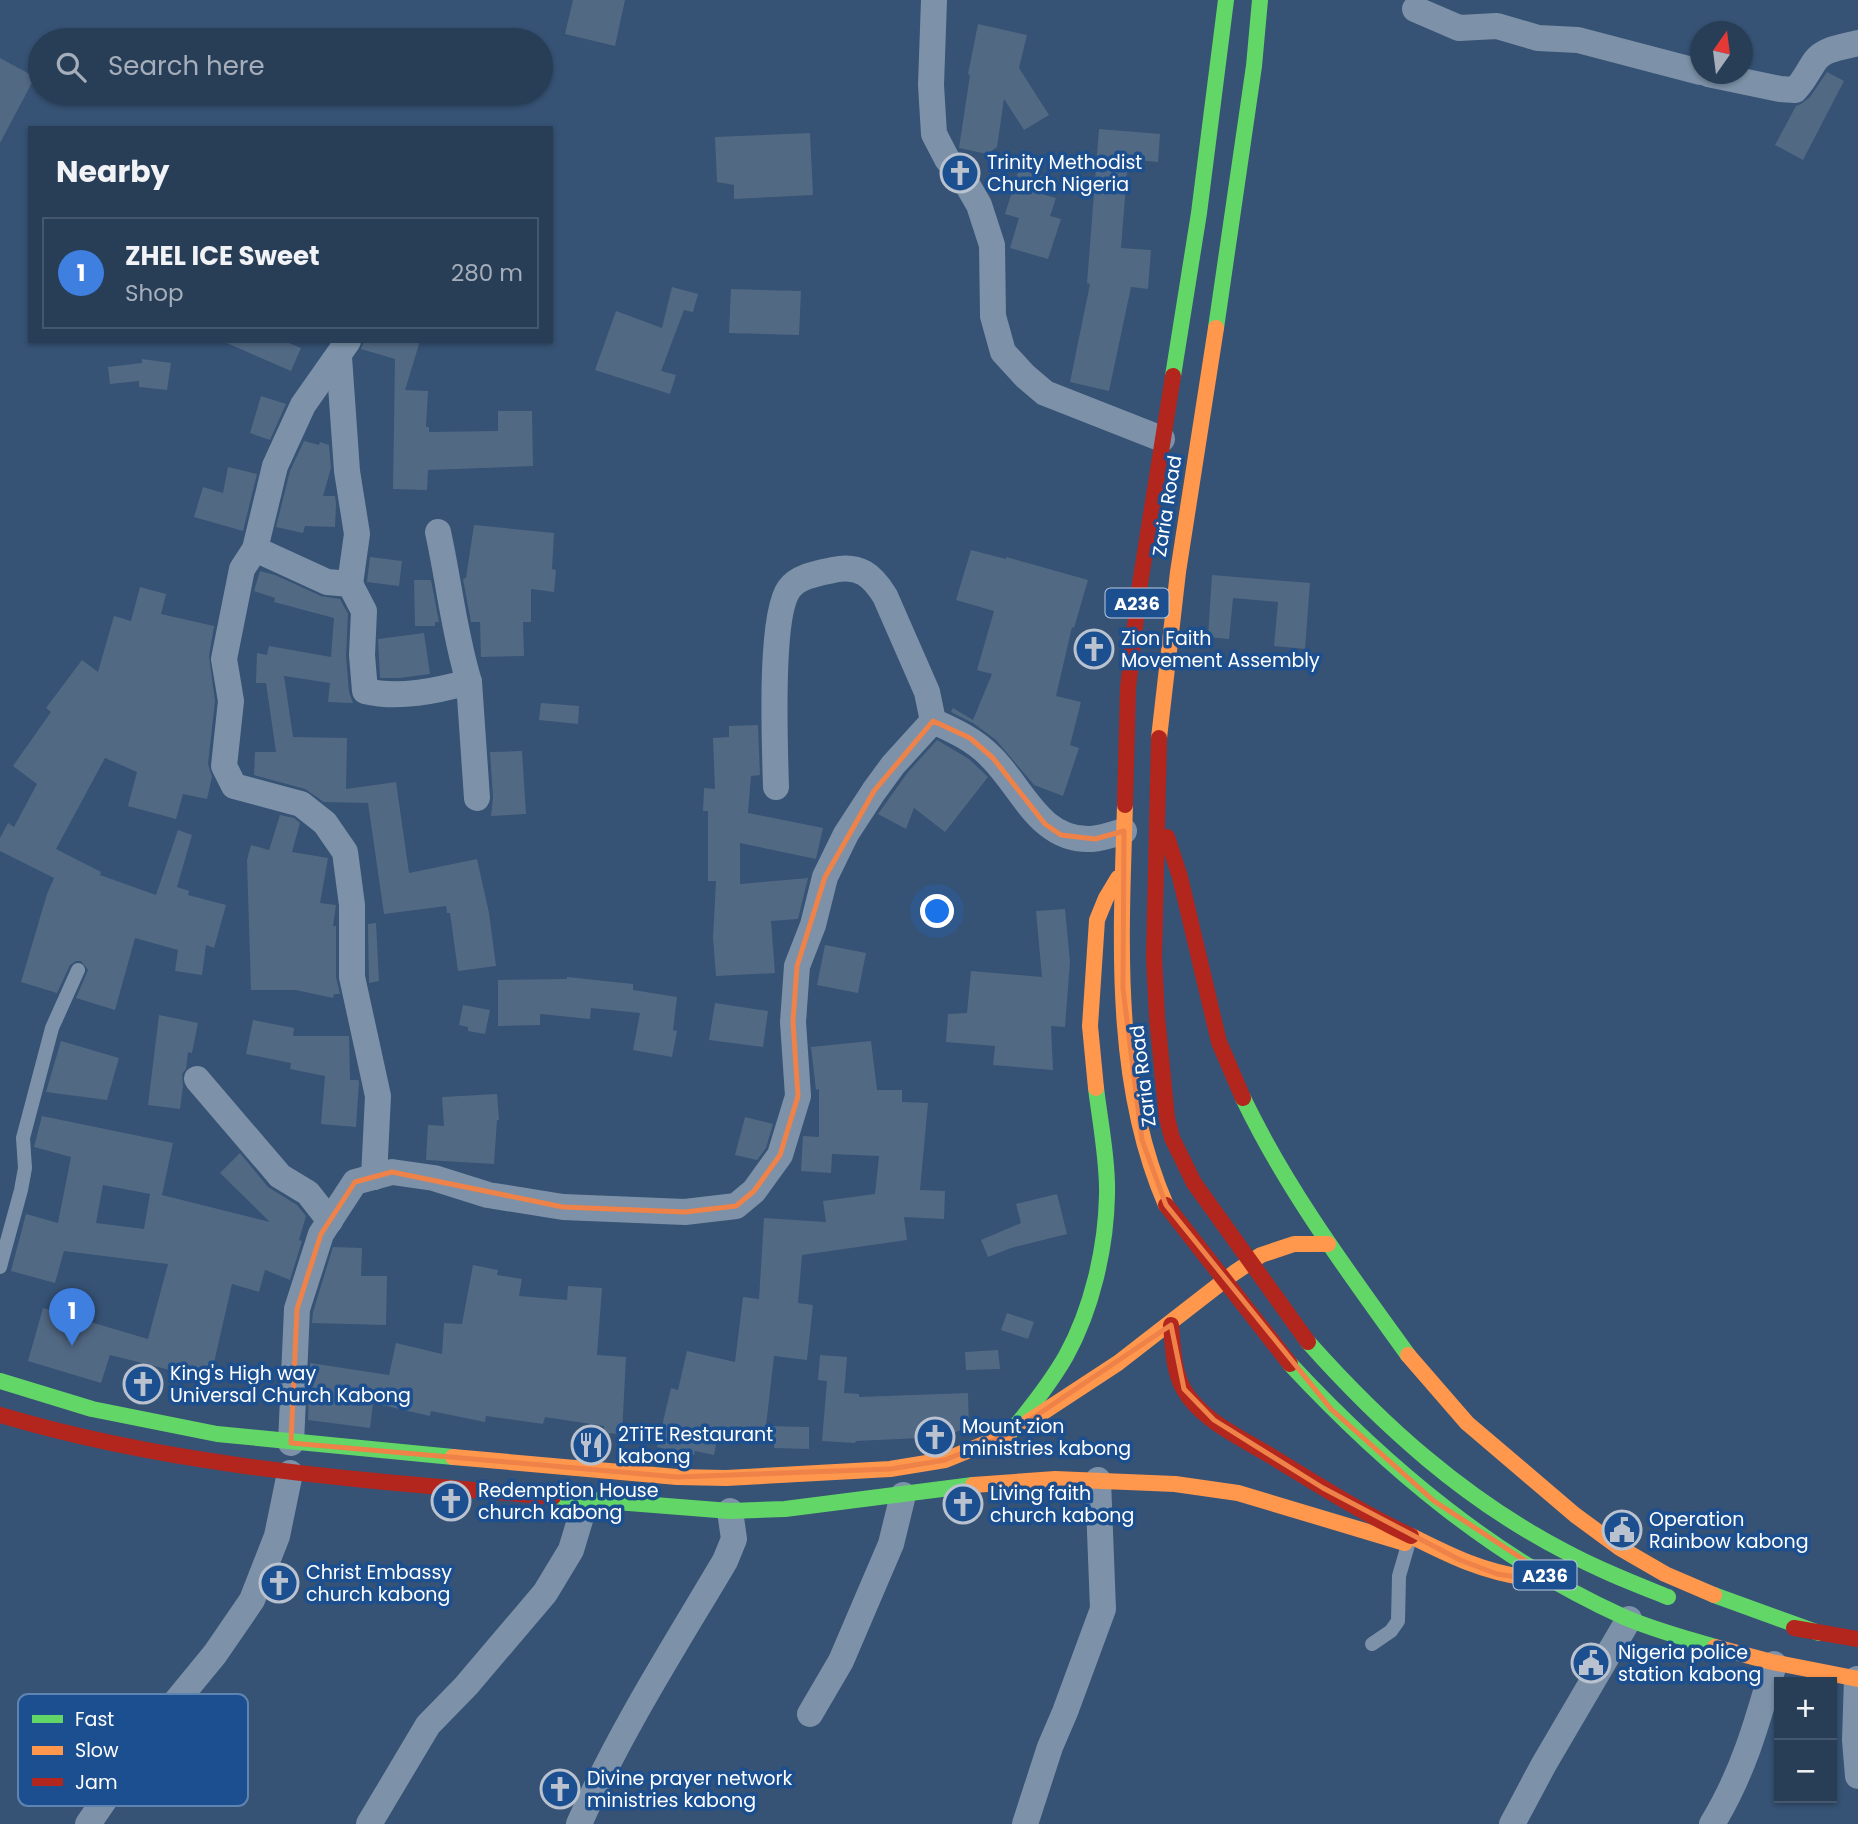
<!DOCTYPE html>
<meta charset="utf-8">
<style>
:root{--surface:#283e57;--page:#30455d;--text:#f1f3f6;--muted:#a5aeba;--line:#44576d;--accent:#b9c2ce}
body{margin:0;font-family:Poppins,sans-serif;background:var(--page);color:var(--text)}
.controls{position:absolute;right:21px;bottom:21px;display:grid;overflow:hidden;border-radius:0px;box-shadow:0 2px 5px #0004}
.controls button{width:63px;height:63px;display:grid;place-items:center;padding:0;border:0;border-bottom:2px solid var(--line);background:var(--surface);color:var(--text);font:35px sans-serif}
.compass{position:absolute;left:1690px;top:21px;width:63px;height:63px;border-radius:50%;background:var(--surface);box-shadow:0 2px 5px #0004;rotate:14deg}
.you{position:absolute;left:938px;top:912px;width:24px;height:24px;margin:-18px;border:5px solid #fff;border-radius:50%;background:#1a73e8;box-shadow:0 0 0 10px #1a73e833}
.badge{display:grid;place-items:center;width:46px;height:46px;border-radius:50%;background:var(--accent);color:#fff;font-size:23px;font-weight:700}
.pin{position:absolute;translate:-50% -58px;filter:drop-shadow(0 2px 4px #0008)}
.pin::after{content:'';position:absolute;top:37px;width:24px;height:21px;background:inherit;clip-path:polygon(0 0,100% 0,50% 100%)}
.list{margin:0;padding:0;list-style:none}
h2{display:flex;justify-content:space-between;align-items:center;height:91px;margin:0;padding:0 28px;font-size:30px}
h2 small{font-size:23px;font-weight:400;color:var(--muted)}
.list li{display:grid;grid-template-columns:46px 1fr auto;gap:21px;align-items:center;box-sizing:border-box;height:112px;margin:0 14px 14px;padding:0 14px;border:2px solid var(--line);border-radius:0px}
.list b{display:block;font-size:26px;white-space:nowrap}
.list p{margin:0;font-size:23px;white-space:nowrap;color:var(--muted)}
.list em{font-size:23px;font-style:normal;color:var(--muted)}
.icon{flex:none;width:38px;height:38px;fill:none;stroke:currentColor;stroke-width:2;stroke-linecap:round;stroke-linejoin:round}
.map{position:relative;flex:none;width:1858px;height:1824px;overflow:hidden}
.search{position:absolute;background:var(--surface);box-shadow:0 2px 5px #0004;left:28px;top:28px;width:525px;height:77px;display:flex;align-items:center;gap:18px;box-sizing:border-box;padding:0 24px;border-radius:38px;color:var(--muted);font-size:26px}
.panel{position:absolute;background:var(--surface);box-shadow:0 2px 5px #0004;left:28px;top:126px;width:525px;height:217px;border-radius:0px}
.map>svg:first-child{display:block}
.building{fill:#526984;fill-rule:evenodd}
.lines{fill:none;stroke-linecap:round;stroke-linejoin:round}
.lane{stroke:#7d92a8;stroke-width:14}
.street{stroke:#7d92a8;stroke-width:26}
.fast{stroke:#63d668;stroke-width:16}
.slow{stroke:#ff974d;stroke-width:16}
.jam{stroke:#b3261e;stroke-width:16}
.jam-bridge{stroke:#b3261e;stroke-width:16}
.marked{fill:none;stroke:#ee8249;stroke-width:5;stroke-linejoin:round}
.labels{text-anchor:middle;dominant-baseline:central;stroke-width:7;stroke-linejoin:round;paint-order:stroke}
.shield{fill:#1b4f8f;stroke:#bbcadd;stroke-width:2}
.shield-label{font-size:18px;font-weight:bold;fill:#fff}
.poi-label{font-size:19px;fill:#fff;stroke:#1b4f8f;text-anchor:start}
.street-label{font-size:19px;fill:#fff;stroke:#1b4f8f}
.key{fill:#1b4f8f;stroke:#5f84b1;stroke-width:2}
.key-label{font-size:19px;fill:#fff}
</style>
<div class="map">
<svg width="1858" height="1824" viewBox="0 0 1858 1824">
<rect width="100%" height="100%" fill="#365274"/>
<!-- building -->
<g class="building">
<polygon points="573,0 625,0 615,46 565,34"/>
<polygon points="978,24 1027,35 1019,68 1049,115 1024,130 1004,99 997,147 987,154 959,148 970,75 968,74"/>
<polygon points="0,58 35,77 0,143"/>
<polygon points="1827,72 1844,81 1803,160 1775,145 1796,106 1801,104 1810,97"/>
<polygon points="1099,129 1160,134 1158,162 1128,159 1121,248 1151,250 1148,289 1131,287 1109,391 1070,382 1090,284 1087,283"/>
<polygon points="810,133 813,195 734,199 734,185 717,182 715,137"/>
<polygon points="1019,169 1043,177 1038,193 1056,198 1050,216 1061,219 1048,259 1010,248 1019,218 1005,214"/>
<polygon points="672,287 698,294 693,312 684,310 661,371 676,375 670,394 595,370 616,311 662,328"/>
<polygon points="731,289 801,291 799,335 729,333"/>
<polygon points="222,341 284,341 301,348 291,371"/>
<polygon points="364,341 420,341 405,390 428,391 426,427 429,427 429,432 498,431 498,411 532,411 533,466 428,470 427,490 393,489 395,359 361,349"/>
<polygon points="142,359 171,363 167,390 139,387 139,381 110,384 108,367 142,363"/>
<polygon points="261,396 286,404 270,440 250,433"/>
<polygon points="304,441 319,445 320,442 329,445 331,468 323,496 335,496 336,504 335,527 305,526 303,533 276,527 290,471"/>
<polygon points="228,467 257,474 243,531 194,517 203,487 223,493"/>
<polygon points="474,525 554,533 552,569 556,570 554,592 531,589 531,622 523,622 524,656 481,657 480,622 471,622 463,579 466,578"/>
<polygon points="971,550 1006,559 1006,557 1088,580 1074,628 1072,627 1056,696 1081,702 1070,745 1079,748 1063,796 1034,785 996,740 973,723 951,712 953,708 973,720 992,674 977,670 994,611 956,600"/>
<polygon points="370,557 402,561 399,586 367,582"/>
<polygon points="260,571 275,575 321,596 340,599 348,614 346,656 349,692 353,703 328,702 330,683 284,676 293,737 347,738 346,789 396,782 409,873 477,859 489,913 496,966 458,971 450,913 447,913 446,906 384,914 368,803 324,802 305,789 254,775 255,752 276,752 266,683 256,683 257,653 267,655 269,646 331,657 334,618 274,602 275,598 254,591"/>
<polygon points="1212,575 1310,583 1305,649 1274,646 1278,602 1233,598 1229,639 1208,637"/>
<polygon points="414,580 431,580 439,622 435,622 435,626 415,626"/>
<polygon points="140,587 166,594 161,614 214,626 209,656 215,701 208,764 212,777 207,799 183,794 176,819 128,806 137,772 105,758 56,849 101,872 100,875 156,895 178,830 192,835 177,887 189,891 188,895 226,905 214,948 206,945 202,975 175,971 178,950 135,938 115,1010 76,998 88,970 81,961 76,961 70,965 57,993 21,982 47,894 54,878 0,851 0,838 8,823 14,827 37,784 13,766 51,712 46,708 82,660 98,672 114,616 131,621"/>
<polygon points="424,633 430,674 399,678 380,678 378,639"/>
<polygon points="541,703 579,706 578,724 539,720"/>
<polygon points="758,725 760,775 751,776 748,813 823,828 816,859 740,843 740,884 808,878 798,919 771,921 775,973 716,976 713,938 716,881 708,881 708,811 703,811 704,788 715,789 713,738 729,737 729,726"/>
<polygon points="937,740 969,759 988,777 945,832 914,808 906,829 878,814 908,772"/>
<polygon points="522,751 526,814 491,816 493,797 490,752"/>
<polygon points="280,815 294,818 300,823 292,852 328,858 320,903 336,905 333,926 336,926 336,977 340,994 334,994 333,998 296,990 251,990 247,860 251,845 269,850"/>
<polygon points="1065,909 1070,962 1065,1027 1051,1026 1053,1070 993,1065 995,1046 946,1042 948,1014 967,1013 971,971 1042,977 1036,911"/>
<polygon points="376,923 379,981 369,983 368,924"/>
<polygon points="825,945 866,953 858,993 817,985"/>
<polygon points="567,977 633,984 633,990 677,997 673,1030 677,1031 672,1057 633,1050 640,1013 591,1008 590,1019 540,1014 540,1025 498,1026 498,980 567,979"/>
<polygon points="715,1003 768,1011 763,1047 709,1040"/>
<polygon points="463,1005 490,1010 485,1034 468,1031 468,1027 459,1025"/>
<polygon points="159,1015 198,1023 192,1053 188,1052 186,1069 182,1074 183,1086 180,1109 148,1105"/>
<polygon points="253,1020 294,1028 293,1036 349,1036 350,1080 358,1080 359,1082 356,1127 321,1124 325,1076 290,1069 291,1063 246,1054"/>
<polygon points="61,1041 119,1058 107,1100 46,1092"/>
<polygon points="871,1041 877,1090 902,1090 902,1102 928,1103 920,1190 945,1191 944,1219 904,1217 907,1240 802,1255 798,1303 813,1305 807,1360 774,1356 766,1426 809,1427 809,1449 774,1448 774,1443 718,1436 714,1455 695,1451 694,1455 657,1447 671,1388 678,1390 687,1351 735,1362 743,1297 759,1299 764,1218 826,1222 823,1201 875,1194 879,1156 832,1154 831,1173 801,1171 803,1136 819,1137 819,1089 816,1090 811,1047"/>
<polygon points="497,1094 499,1120 497,1120 494,1164 426,1160 428,1125 444,1126 442,1097"/>
<path d="M 42,1116 L 173,1143 L 162,1195 L 270,1222 L 220,1173 L 240,1153 L 268,1187 L 297,1205 L 306,1216 L 299,1240 L 302,1241 L 290,1280 L 265,1270 L 259,1292 L 232,1284 L 210,1380 L 110,1355 L 101,1383 L 28,1361 L 43,1308 L 148,1339 L 168,1264 L 64,1251 L 55,1283 L 11,1271 L 26,1214 L 58,1223 L 71,1157 L 34,1147 ZM 103,1185 L 150,1194 L 144,1229 L 96,1223 Z"/>
<polygon points="745,1117 773,1124 766,1148 757,1160 735,1155"/>
<polygon points="1057,1194 1067,1234 1011,1248 988,1257 981,1240 1021,1223 1016,1204"/>
<polygon points="333,1247 362,1248 361,1276 387,1276 386,1325 312,1323 313,1312"/>
<polygon points="473,1265 498,1270 497,1275 522,1279 519,1296 567,1300 568,1286 602,1288 597,1355 626,1357 622,1434 604,1433 604,1426 545,1417 543,1424 486,1416 485,1422 431,1411 430,1416 373,1403 370,1428 308,1420 310,1363 389,1375 396,1343 442,1354 444,1323 462,1324"/>
<polygon points="1007,1313 1034,1322 1028,1339 1001,1330"/>
<polygon points="998,1350 1000,1369 966,1370 965,1352"/>
<polygon points="820,1355 847,1357 844,1393 859,1394 859,1397 968,1393 969,1427 942,1437 856,1441 855,1443 822,1441 827,1381 818,1380"/>
</g>
<g class="lines">
<!-- lane -->
<g class="lane">
<polyline points="0,1267 21,1190 25,1168 23,1138 52,1028 78,970"/>
<polyline points="1372,1644 1391,1631 1398,1621 1399,1576 1408,1545"/>
</g>
<!-- street -->
<g class="street">
<polyline points="934,0 931,85 934,134 947,159 964,179 979,205 992,245 993,316 1003,352 1025,376 1045,393 1162,439"/>
<polyline points="1415,9 1459,28 1497,26 1538,38 1578,40 1700,72"/>
<path d="M 1708,74 L 1780,89 L 1795,90 C 1804,81 1808,71 1815,61 C 1824,48 1844,47 1858,43"/>
<polyline points="348,341 303,405 275,466 255,549 242,569 224,659 231,701 224,766 234,786 301,804 325,823 345,852 352,905 352,977 378,1096 374,1177"/>
<polyline points="339,357 347,471 357,534 350,584"/>
<path d="M 255,549 L 327,582 L 350,584 L 364,611 L 362,655 L 365,691 C 399,699 436,691 469,682 C 454,633 449,582 438,532"/>
<polyline points="469,682 477,798"/>
<path d="M 776,787 C 775,749 769,617 789,589 C 798,576 819,573 833,570 C 859,564 872,575 885,596 L 927,692 L 933,721 C 955,731 975,740 992,758 C 1023,789 1040,842 1092,839 C 1103,838 1114,834 1124,831"/>
<polyline points="197,1079 280,1176 308,1193 330,1221"/>
<polyline points="291,1443 297,1309 321,1234 355,1182 392,1172 434,1178 488,1195 563,1207 685,1212 736,1206 754,1191 780,1155 798,1096 793,1022 797,966 813,925 825,877 846,834 874,791 893,765 933,721"/>
<polyline points="1857,1679 1855,1740 1858,1776"/>
<polyline points="810,1714 841,1661 891,1544 903,1495"/>
<polyline points="88,1824 151,1732 215,1654 252,1600 277,1536 290,1473"/>
<polyline points="369,1824 428,1725 466,1686 545,1593 571,1550 586,1500"/>
<path d="M 579,1824 C 619,1733 674,1647 725,1561 L 734,1539 L 730,1511"/>
<polyline points="1025,1824 1050,1747 1065,1712 1103,1609 1098,1480"/>
<polyline points="1512,1824 1544,1764 1629,1619"/>
<path d="M 1712,1824 C 1743,1774 1758,1720 1774,1664"/>
</g>
<!-- fast -->
<g class="fast">
<polyline points="1216,328 1254,66 1260,0"/>
<polyline points="1173,376 1199,213 1226,0"/>
<path d="M 1243,1098 C 1287,1190 1349,1273 1408,1355"/>
<path d="M 1308,1342 C 1383,1426 1465,1500 1566,1552 C 1599,1570 1633,1583 1668,1597"/>
<path d="M 1290,1364 C 1386,1467 1495,1559 1624,1617 C 1654,1630 1685,1638 1715,1647"/>
<polyline points="0,1381 92,1409 217,1434 453,1457"/>
<path d="M 1009,1434 C 1030,1409 1050,1384 1066,1356 C 1092,1309 1106,1248 1107,1195 C 1108,1162 1100,1121 1096,1088"/>
<polyline points="553,1497 730,1511 785,1509 973,1485"/>
<polyline points="1714,1595 1819,1633"/>
</g>
<!-- slow -->
<g class="slow">
<polyline points="1159,738 1178,572 1216,328"/>
<path d="M 1125,805 C 1121,938 1112,1081 1166,1205"/>
<polyline points="1096,1088 1090,1026 1097,920 1106,898 1118,878"/>
<polyline points="1408,1355 1467,1423 1575,1515 1620,1548 1665,1574 1714,1595"/>
<polyline points="1028,1422 1118,1363 1234,1273 1261,1255 1294,1244 1328,1244"/>
<polyline points="453,1457 677,1477 726,1478 890,1469 945,1460 1009,1434"/>
<polyline points="973,1485 1055,1479 1175,1484 1238,1493 1405,1543"/>
<path d="M 1411,1536 C 1451,1556 1483,1572 1528,1578"/>
<polyline points="1715,1647 1772,1662 1858,1679"/>
</g>
<!-- jam -->
<g class="jam">
<polyline points="1159,738 1154,957 1157,1017 1167,1118 1172,1138 1194,1183"/>
<polyline points="1125,805 1128,688 1139,590 1173,376"/>
<polyline points="1167,837 1180,877 1219,1042 1243,1098"/>
<path d="M 1171,1325 C 1173,1346 1173,1369 1183,1388 C 1200,1420 1242,1438 1271,1456 C 1317,1484 1362,1513 1411,1536"/>
<path d="M 0,1415 C 180,1469 367,1480 553,1497"/>
<polyline points="1794,1628 1858,1639"/>
</g>
<!-- jam-bridge -->
<g class="jam-bridge">
<polyline points="1194,1183 1308,1342"/>
<polyline points="1166,1205 1290,1364"/>
</g>
</g>
<!-- marked area -->
<path class="marked" d="M 933,721 L 970,738 L 993,758 L 1045,824 L 1061,835 L 1095,839 L 1124,831 L 1123,989 L 1142,1140 L 1166,1205 L 1331,1409 L 1434,1501 L 1559,1583 L 1497,1574 L 1460,1560 L 1323,1488 L 1214,1420 L 1184,1389 L 1171,1325 L 1009,1434 L 945,1460 L 890,1469 L 677,1477 L 291,1443 L 297,1309 L 321,1234 L 355,1182 L 392,1172 L 563,1207 L 685,1212 L 736,1206 L 754,1191 L 780,1155 L 798,1096 L 793,1022 L 797,966 L 825,877 L 874,791 Z"/>
<!-- icons -->
<defs>
<symbol id="church-ring" viewBox="-11 -11 22 22"><circle r="9.5" fill="#1b4f8f" stroke="#b9c2ce" stroke-width="1.5"/><path d="M-1.2-6h2.4v3.5h3.3v2.4h-3.3V6h-2.4V-.1h-3.3v-2.4h3.3Z" fill="#b9c2ce"/></symbol>
<symbol id="restaurant-ring" viewBox="-11 -11 22 22"><circle r="9.5" fill="#1b4f8f" stroke="#b9c2ce" stroke-width="1.5"/><path d="M-5-6h1v4h1v-4h1v4h1v-4h1v5L-1.5 .5V6h-2V.5L-5-1ZM5-6V6H3V1.5H1.5Q1.5-4 5-6Z" fill="#b9c2ce"/></symbol>
<symbol id="civic-ring" viewBox="-11 -11 22 22"><circle r="9.5" fill="#1b4f8f" stroke="#b9c2ce" stroke-width="1.5"/><path d="M-.6-6.5H3V-4.5H.6V-3L4-1V1h2V6H-6V1h2V-1L-.6-3ZM-1.2 2.5V6h2.4V2.5Z" fill="#b9c2ce"/></symbol>
</defs>
<g fill-rule="evenodd">
<use href="#church-ring" x="938" y="151" width="44" height="44"/>
<use href="#church-ring" x="1072" y="627" width="44" height="44"/>
<use href="#church-ring" x="121" y="1362" width="44" height="44"/>
<use href="#church-ring" x="913" y="1415" width="44" height="44"/>
<use href="#restaurant-ring" x="569" y="1423" width="44" height="44"/>
<use href="#church-ring" x="429" y="1479" width="44" height="44"/>
<use href="#church-ring" x="941" y="1482" width="44" height="44"/>
<use href="#civic-ring" x="1600" y="1508" width="44" height="44"/>
<use href="#church-ring" x="257" y="1561" width="44" height="44"/>
<use href="#civic-ring" x="1569" y="1641" width="44" height="44"/>
<use href="#church-ring" x="538" y="1767" width="44" height="44"/>
</g>
<g class="labels">
<!-- shield labels -->
<g class="shield">
<rect x="1105.5" y="588.5" width="63" height="29" rx="5"/>
<rect x="1513.5" y="1560.5" width="63" height="29" rx="5"/>
</g>
<g class="shield-label">
<text x="1137" y="603">A236</text>
<text x="1545" y="1575">A236</text>
</g>
<!-- poi labels -->
<g class="poi-label">
<text x="987" y="162">Trinity Methodist<tspan x="987" dy="22">Church Nigeria</tspan></text>
<text x="1121" y="638">Zion Faith<tspan x="1121" dy="22">Movement Assembly</tspan></text>
<text x="170" y="1373">King's High way<tspan x="170" dy="22">Universal Church Kabong</tspan></text>
<text x="962" y="1426">Mount zion<tspan x="962" dy="22">ministries kabong</tspan></text>
<text x="618" y="1434">2TiTE Restaurant<tspan x="618" dy="22">kabong</tspan></text>
<text x="478" y="1490">Redemption House<tspan x="478" dy="22">church kabong</tspan></text>
<text x="990" y="1493">Living faith<tspan x="990" dy="22">church kabong</tspan></text>
<text x="1649" y="1519">Operation<tspan x="1649" dy="22">Rainbow kabong</tspan></text>
<text x="306" y="1572">Christ Embassy<tspan x="306" dy="22">church kabong</tspan></text>
<text x="1618" y="1652">Nigeria police<tspan x="1618" dy="22">station kabong</tspan></text>
<text x="587" y="1778">Divine prayer network<tspan x="587" dy="22">ministries kabong</tspan></text>
</g>
<!-- street labels -->
<g class="street-label">
<text transform="translate(1167 506) rotate(-81)">Zaria Road</text>
<text transform="translate(1143 1076) rotate(-97)">Zaria Road</text>
</g>
</g>
<!-- legend -->
<rect x="18" y="1694" width="230" height="112" rx="10" class="key"/>
<rect x="32" y="1715" width="31" height="8" fill="#63d668"/>
<rect x="32" y="1746" width="31" height="9" fill="#ff974d"/>
<rect x="32" y="1778" width="31" height="8" fill="#b3261e"/>
<g class="key-label">
<text x="75" y="1726">Fast</text>
<text x="75" y="1757">Slow</text>
<text x="75" y="1789">Jam</text>
</g>
</svg>
<div class="controls">
<button>+</button>
<button>−</button>
</div>
<svg class="compass" viewBox="-18 -18 36 36"><path d="M0-13l5 13h-10z" fill="#e53935"/><path d="M0 13l5-13h-10z" fill="#a5aeba"/></svg>
<div class="you"></div>
<div class="pin badge" style="left:72px;top:1346px;background:#3f7fe0">1</div>
<div class="search"><svg class="icon" aria-label="search" viewBox="0 0 24 24"><circle cx="10" cy="10" r="6"/><path d="M15 15l6 6"/></svg>Search here</div>
<section class="panel">
<h2>Nearby<small></small></h2>
<ul class="list">
<li><span class="badge" style="background:#3f7fe0">1</span><div><b>ZHEL ICE Sweet</b><p>Shop</p></div><em>280 m</em></li>
</ul>
</section>
</div>
